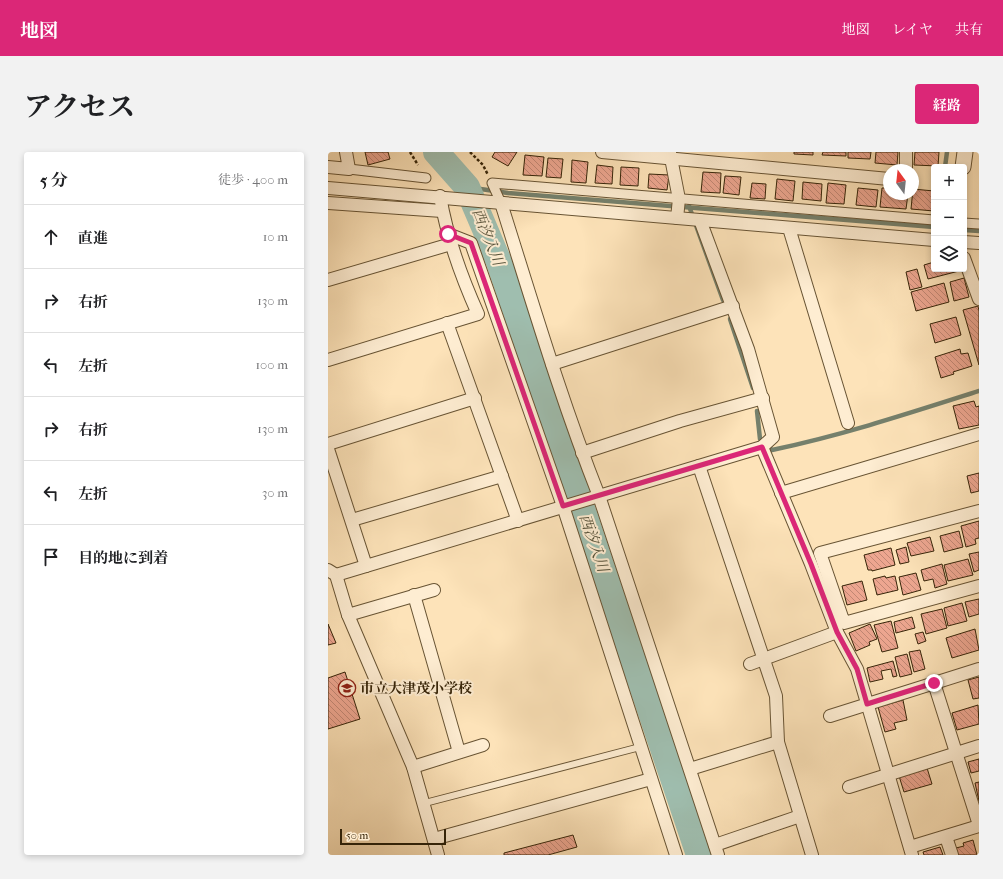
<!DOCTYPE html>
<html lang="ja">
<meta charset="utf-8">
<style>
:root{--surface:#fff;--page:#f2f2f2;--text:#202124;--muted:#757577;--line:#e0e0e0;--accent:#db2777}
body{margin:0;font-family:"IM FELL French Canon","Noto Serif JP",serif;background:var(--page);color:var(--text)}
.controls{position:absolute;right:12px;top:12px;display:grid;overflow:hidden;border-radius:4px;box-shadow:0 2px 6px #0003}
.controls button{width:36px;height:36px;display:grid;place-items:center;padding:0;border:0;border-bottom:1px solid var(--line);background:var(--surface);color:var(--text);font:20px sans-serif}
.compass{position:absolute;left:555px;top:12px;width:36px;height:36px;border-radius:50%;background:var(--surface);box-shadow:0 2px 6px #0003;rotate:345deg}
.scale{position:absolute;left:12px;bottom:10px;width:106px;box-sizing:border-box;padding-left:4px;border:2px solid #362408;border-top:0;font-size:11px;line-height:14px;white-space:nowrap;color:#362408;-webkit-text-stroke:3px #feedd2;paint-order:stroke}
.stop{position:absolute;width:12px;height:12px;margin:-9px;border:3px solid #db2777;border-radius:50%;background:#fff}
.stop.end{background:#db2777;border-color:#fff;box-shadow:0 1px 4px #0008}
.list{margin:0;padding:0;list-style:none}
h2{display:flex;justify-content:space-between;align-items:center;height:52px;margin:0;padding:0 16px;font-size:17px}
h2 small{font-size:13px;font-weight:400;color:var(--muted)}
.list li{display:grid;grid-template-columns:26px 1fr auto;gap:12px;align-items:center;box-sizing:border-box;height:64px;padding:0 16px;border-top:1px solid var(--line)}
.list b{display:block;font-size:15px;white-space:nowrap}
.list em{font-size:13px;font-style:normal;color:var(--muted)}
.icon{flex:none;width:22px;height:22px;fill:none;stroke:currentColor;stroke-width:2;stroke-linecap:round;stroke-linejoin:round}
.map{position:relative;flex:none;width:651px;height:703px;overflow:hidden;border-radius:4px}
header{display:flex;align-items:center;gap:24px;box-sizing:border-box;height:56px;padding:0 20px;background:var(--accent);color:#fff}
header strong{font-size:19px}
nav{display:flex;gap:22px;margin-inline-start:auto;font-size:14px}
.intro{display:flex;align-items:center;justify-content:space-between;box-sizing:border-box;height:96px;padding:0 24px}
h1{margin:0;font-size:28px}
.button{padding:10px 18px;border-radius:4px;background:var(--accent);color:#fff;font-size:14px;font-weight:700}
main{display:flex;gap:24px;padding:0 24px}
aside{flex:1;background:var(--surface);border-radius:4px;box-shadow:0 2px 6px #0003}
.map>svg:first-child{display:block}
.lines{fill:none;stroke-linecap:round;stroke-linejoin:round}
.stream{stroke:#75806c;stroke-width:4.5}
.river{stroke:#9fbeaf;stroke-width:26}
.building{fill:url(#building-back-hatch);stroke:#362408}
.service-casing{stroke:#685434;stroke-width:8}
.pedestrian-casing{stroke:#685434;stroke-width:11}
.minor-casing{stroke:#685434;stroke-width:14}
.tertiary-casing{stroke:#685434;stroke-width:17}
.path{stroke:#362408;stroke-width:2.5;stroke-dasharray:3 2;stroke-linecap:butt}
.service{stroke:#feedd2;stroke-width:6}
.pedestrian{stroke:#feedd2;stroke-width:9}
.minor{stroke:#feedd2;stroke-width:12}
.tertiary{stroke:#feedd2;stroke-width:15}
.route{stroke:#db2777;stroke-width:5}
.labels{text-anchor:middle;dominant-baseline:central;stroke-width:4;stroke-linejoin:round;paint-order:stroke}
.poi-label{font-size:14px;font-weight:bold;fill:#362408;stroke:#feedd2;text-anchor:start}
.water-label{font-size:15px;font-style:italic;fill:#56523a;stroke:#feedd2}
</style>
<header>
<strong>地図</strong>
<nav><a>地図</a><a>レイヤ</a><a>共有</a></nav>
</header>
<div class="intro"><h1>アクセス</h1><a class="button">経路</a></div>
<main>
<aside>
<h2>5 分<small>徒歩 · 400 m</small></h2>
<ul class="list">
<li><svg class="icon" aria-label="ahead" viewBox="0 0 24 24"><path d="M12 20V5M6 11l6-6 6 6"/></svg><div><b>直進</b></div><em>10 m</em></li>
<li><svg class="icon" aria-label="right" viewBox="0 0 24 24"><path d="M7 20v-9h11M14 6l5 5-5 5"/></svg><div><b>右折</b></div><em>130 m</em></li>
<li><svg class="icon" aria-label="left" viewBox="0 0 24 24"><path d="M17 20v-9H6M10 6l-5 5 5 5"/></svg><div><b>左折</b></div><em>100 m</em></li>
<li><svg class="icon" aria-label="right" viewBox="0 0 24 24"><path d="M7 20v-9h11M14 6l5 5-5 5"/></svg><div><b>右折</b></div><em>130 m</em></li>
<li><svg class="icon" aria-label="left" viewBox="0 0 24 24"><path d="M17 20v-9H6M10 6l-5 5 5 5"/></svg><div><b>左折</b></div><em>30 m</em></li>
<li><svg class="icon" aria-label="arrive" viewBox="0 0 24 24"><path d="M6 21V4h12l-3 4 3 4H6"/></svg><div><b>目的地に到着</b></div></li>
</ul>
</aside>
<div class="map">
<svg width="651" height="703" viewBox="0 0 651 703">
<defs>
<pattern id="building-back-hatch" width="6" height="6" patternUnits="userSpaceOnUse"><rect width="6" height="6" fill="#eda690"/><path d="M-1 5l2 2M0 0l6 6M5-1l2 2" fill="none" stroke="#c18774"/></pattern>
</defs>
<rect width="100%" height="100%" fill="#fde3b9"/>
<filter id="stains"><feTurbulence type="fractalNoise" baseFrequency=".005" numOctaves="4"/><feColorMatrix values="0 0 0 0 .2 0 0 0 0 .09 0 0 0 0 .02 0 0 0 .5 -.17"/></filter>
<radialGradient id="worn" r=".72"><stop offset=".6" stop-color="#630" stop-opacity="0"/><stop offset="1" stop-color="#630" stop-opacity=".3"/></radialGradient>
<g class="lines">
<!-- stream -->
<g class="stream">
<polyline points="617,15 619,0"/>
<polyline points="139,35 180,41 606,75"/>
<polyline points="361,54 395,148"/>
<polyline points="636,78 651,79"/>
<polyline points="402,167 425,236"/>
<path d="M 429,259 L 432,287 L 444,298 C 515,283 582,261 651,239"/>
</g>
<!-- river -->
<polyline class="river" points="108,0 139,35 171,110 371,703"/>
</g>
<!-- building -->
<g class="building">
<polygon points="37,0 60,0 62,7 40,13"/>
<polygon points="167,0 189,0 180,14 164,5"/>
<polygon points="466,0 485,0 485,3 466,2"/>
<polygon points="495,0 518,0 518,4 494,3"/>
<polygon points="520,0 543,0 542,7 520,6"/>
<polygon points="548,0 570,0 569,13 547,11"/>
<polygon points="587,0 611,0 610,14 586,13"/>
<polygon points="197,3 216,5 214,24 195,23"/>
<polygon points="220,6 235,7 233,26 218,25"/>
<polygon points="244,8 260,10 258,31 243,30"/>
<polygon points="269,13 285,15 284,32 267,31"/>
<polygon points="293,15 311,16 310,34 292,33"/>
<polygon points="375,20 393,21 392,41 373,40"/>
<polygon points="321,22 341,23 339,38 320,36"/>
<polygon points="397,24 413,25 411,43 395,41"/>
<polygon points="449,27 467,29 465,49 447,47"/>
<polygon points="475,30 494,32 493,49 474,47"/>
<polygon points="424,31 438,32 437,47 422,46"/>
<polygon points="500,31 518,33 516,52 498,51"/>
<polygon points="530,36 550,38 548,55 528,53"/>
<polygon points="554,36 561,36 561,42 580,42 578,57 552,55"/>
<polygon points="585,37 606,39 606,59 583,57"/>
<polygon points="606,110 606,117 630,117 631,119 600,127 596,113"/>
<polygon points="589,117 594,135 582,138 578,120"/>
<polygon points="636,126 641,145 626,149 622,130"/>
<polygon points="616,131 621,150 588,159 583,140"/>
<polygon points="650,154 651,159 651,213 635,158"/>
<polygon points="628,165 633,183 607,191 602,172"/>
<polygon points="632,197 633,202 640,201 644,214 625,220 626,222 613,226 607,205"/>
<polygon points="646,249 648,255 651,254 651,273 631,277 625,254"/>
<polygon points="651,321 651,339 643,341 639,324"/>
<polygon points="651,369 651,386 647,387 648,392 638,395 633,374"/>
<polygon points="631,379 635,395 616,400 612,384"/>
<polygon points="602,385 606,399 583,404 579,391"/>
<polygon points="578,395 581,410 572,412 568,398"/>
<polygon points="563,396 567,413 544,419 544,418 540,418 536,403"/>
<polygon points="651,400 651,418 646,420 641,402"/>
<polygon points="640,407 645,423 620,429 616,413"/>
<polygon points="614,412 619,432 607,436 605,427 596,429 593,418"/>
<polygon points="588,421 593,438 575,443 571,425"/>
<polygon points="557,424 558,426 567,424 570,438 549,443 545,427"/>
<polygon points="534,429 539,448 519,453 514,434"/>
<polygon points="651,447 651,462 641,465 637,450"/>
<polygon points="634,451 639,469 620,474 616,456"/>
<polygon points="614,457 619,476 598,482 593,462"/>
<polygon points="584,465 587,476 568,481 566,470"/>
<polygon points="563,469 570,496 554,500 546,473"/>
<polygon points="0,472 8,491 0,493"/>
<polygon points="542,472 549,487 541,490 542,493 528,499 521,481"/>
<polygon points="647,477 651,498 624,506 618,486"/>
<polygon points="595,480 598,489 590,492 587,482"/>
<polygon points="592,498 597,517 586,520 581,500"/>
<polygon points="579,502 584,522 572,525 567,505"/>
<polygon points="565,509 569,524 565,525 563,517 553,519 555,527 542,530 539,516"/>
<polygon points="17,520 32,567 0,577 0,526"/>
<polygon points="651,525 651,546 645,547 640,528"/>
<polygon points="575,548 579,568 566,571 568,577 557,580 550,555"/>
<polygon points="650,553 651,572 629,578 624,561"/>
<polygon points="651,607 651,619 643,621 640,610"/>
<polygon points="599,616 604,632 576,640 571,624"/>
<polygon points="651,630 651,649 647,631"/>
<polygon points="245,683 249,695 220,703 176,703 176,701"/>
<polygon points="645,688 649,703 630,703 628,696 636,694 635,691"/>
<polygon points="612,695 615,703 596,703 595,700"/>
</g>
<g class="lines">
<defs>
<polyline id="service" points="97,651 312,595"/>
<g id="pedestrian">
<polyline points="21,17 98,26"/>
<polyline points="173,51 164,31 606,68"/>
<polyline points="636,71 651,72"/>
</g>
<g id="minor">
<polyline points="274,0 561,27"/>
<polyline points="342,1 351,47 349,66"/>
<polyline points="0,15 21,17 18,0"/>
<polyline points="578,18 578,0"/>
<polyline points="0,36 606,88"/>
<polyline points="0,51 114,59"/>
<path d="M 173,51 C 204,149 233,248 271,344 L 390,703"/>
<polyline points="461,76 520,271"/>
<polyline points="120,82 143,91 235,354 348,703"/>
<polyline points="636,90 651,91"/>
<polyline points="636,106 651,147"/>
<polyline points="0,128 123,92"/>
<polyline points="119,171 190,369"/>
<path d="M 0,208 L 150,162 C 133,124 119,86 112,44"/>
<polyline points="224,212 405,154"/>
<polyline points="0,292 147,246"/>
<polyline points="434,295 483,412 509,480 529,517 584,703"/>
<polyline points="0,297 38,414"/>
<polyline points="254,301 352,269 435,246"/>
<polyline points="371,314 448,544 450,590 484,703"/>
<polyline points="453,341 651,282"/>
<polyline points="651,359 492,401 516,471 651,434"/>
<polyline points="24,368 174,324"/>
<polyline points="0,418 8,423 20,463 85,615 110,703"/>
<polyline points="8,423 434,295 445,285 420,197 372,68"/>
<polyline points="86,443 131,600"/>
<polyline points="20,463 106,438"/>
<polyline points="422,512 509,480"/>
<polyline points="606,531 651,673"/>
<polyline points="502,564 651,517"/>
<polyline points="85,615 155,593"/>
<polyline points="362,617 450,590"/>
<polyline points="521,635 651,594"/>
<polyline points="618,685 624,703"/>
<polyline points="106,687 323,627"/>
<polyline points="387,693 472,664"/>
<polyline points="582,695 651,674"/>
</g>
<polyline id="tertiary" points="635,15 637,0"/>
</defs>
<!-- service casing -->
<use href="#service" class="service-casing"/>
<!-- pedestrian casing -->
<use href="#pedestrian" class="pedestrian-casing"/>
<!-- minor casing -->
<use href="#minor" class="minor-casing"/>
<!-- tertiary casing -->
<use href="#tertiary" class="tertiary-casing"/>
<!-- path -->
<g class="path">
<polyline points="82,0 90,13"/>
<polyline points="142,0 155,13 160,23"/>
</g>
<!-- service -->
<use href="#service" class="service"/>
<!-- pedestrian -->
<use href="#pedestrian" class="pedestrian"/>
<!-- minor -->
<use href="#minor" class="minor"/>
<!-- tertiary -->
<use href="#tertiary" class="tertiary"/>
</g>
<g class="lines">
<!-- route -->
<polyline class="route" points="120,82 143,91 235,354 434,295 483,412 509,480 529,517 539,552 606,531"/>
</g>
<!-- icons -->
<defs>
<symbol id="school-ring" viewBox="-11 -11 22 22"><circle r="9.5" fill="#feedd2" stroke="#8f2418" stroke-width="1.5"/><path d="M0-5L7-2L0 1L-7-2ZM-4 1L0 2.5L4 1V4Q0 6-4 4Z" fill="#8f2418"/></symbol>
</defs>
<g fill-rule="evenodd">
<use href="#school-ring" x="9" y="526" width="20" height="20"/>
</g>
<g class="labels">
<!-- poi labels -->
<g class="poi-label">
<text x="32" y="536">市立大津茂小学校</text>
</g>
<!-- water labels -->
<g class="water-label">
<text transform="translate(160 85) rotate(68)">西汐入川</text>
<text transform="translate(266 391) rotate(71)">西汐入川</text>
</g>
</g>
<rect width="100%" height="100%" filter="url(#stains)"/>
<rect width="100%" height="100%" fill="url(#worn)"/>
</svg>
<div class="controls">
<button>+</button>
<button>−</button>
<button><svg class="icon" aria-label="layers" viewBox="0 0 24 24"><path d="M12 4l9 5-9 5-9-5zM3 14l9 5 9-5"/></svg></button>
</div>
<svg class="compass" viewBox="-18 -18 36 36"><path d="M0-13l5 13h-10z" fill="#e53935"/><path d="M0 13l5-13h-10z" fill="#757577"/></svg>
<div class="scale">50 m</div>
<div class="stop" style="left:120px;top:82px"></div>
<div class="stop end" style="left:606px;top:531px"></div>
</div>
</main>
